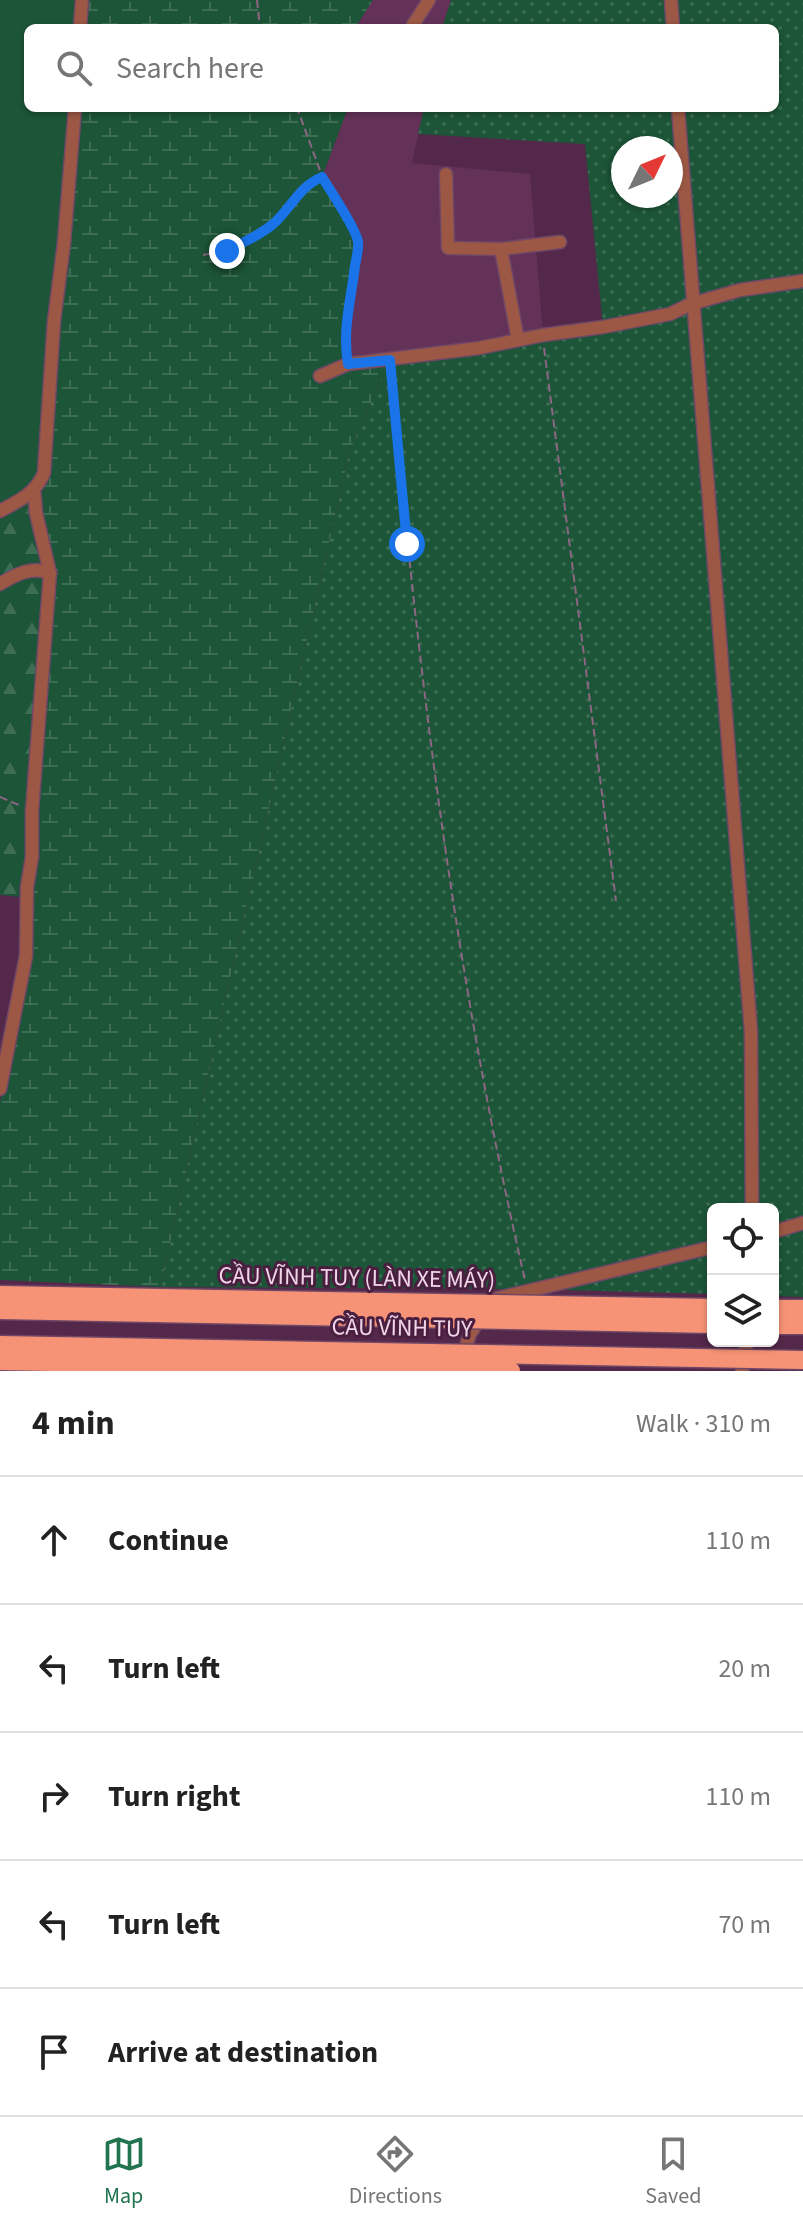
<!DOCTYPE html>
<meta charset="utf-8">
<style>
:root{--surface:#fff;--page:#f6f6f6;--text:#222;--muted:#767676;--line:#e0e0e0;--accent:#21744f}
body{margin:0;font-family:"Source Sans 3",sans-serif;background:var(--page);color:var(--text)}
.controls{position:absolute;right:24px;bottom:24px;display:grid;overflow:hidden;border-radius:12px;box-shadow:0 2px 6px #0004}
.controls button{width:72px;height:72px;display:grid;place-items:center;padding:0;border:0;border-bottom:2px solid var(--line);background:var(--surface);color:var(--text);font:40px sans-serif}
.compass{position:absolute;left:611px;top:136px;width:72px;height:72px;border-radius:50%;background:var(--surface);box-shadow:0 2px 6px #0004;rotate:47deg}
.stop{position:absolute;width:24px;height:24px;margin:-18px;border:6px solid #1a73e8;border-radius:50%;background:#fff}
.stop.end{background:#1a73e8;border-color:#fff;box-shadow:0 2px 8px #0008}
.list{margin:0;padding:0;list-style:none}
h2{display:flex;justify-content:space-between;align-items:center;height:104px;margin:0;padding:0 32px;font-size:34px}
h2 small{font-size:26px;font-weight:400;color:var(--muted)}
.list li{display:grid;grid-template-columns:52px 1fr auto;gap:24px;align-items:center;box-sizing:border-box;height:128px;padding:0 32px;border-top:2px solid var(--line)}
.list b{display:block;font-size:30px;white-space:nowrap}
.list em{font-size:26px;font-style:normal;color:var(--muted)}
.icon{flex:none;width:44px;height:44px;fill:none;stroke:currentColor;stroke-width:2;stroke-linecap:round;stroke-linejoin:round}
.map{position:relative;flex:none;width:803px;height:1371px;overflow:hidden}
.search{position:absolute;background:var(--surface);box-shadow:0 2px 6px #0004;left:24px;right:24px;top:24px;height:88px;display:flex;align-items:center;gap:20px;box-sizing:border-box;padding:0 28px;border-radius:12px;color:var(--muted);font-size:30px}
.sheet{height:744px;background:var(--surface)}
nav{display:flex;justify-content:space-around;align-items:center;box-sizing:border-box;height:112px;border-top:2px solid var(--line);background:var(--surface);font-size:22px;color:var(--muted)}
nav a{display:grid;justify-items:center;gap:4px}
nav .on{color:var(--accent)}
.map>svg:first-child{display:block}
.built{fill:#643258}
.grass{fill:url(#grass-dots);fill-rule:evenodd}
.forest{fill:url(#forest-firs)}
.wetland{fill:url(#wetland-marsh)}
.park{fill:#1c5537}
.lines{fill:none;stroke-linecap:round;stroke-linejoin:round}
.minor-casing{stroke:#704766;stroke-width:15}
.highway-casing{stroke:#704766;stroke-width:21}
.path{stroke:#8c6683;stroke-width:2;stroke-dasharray:8 4;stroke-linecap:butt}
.minor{stroke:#9c5844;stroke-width:12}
.highway{stroke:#f69376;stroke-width:18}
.highway-bridge-casing{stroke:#704766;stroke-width:21;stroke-linecap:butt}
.highway-bridge{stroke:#f69376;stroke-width:18}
.route{stroke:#1a73e8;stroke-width:10}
.labels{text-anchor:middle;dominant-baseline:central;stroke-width:6;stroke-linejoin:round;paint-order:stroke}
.street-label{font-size:24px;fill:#f0d4e7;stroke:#491e3f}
</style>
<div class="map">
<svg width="803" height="1371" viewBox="0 0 803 1371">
<defs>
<pattern id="grass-dots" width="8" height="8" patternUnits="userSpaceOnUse" patternTransform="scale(2)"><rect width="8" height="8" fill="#1c5537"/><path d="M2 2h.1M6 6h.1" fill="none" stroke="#3d6d54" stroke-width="1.8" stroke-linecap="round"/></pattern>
<pattern id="forest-firs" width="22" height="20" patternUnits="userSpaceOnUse" patternTransform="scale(2)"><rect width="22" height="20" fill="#1c5537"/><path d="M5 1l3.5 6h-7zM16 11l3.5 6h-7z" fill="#3d6d54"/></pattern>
<pattern id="wetland-marsh" width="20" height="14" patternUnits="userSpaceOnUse" patternTransform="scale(2)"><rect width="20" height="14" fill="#1c5537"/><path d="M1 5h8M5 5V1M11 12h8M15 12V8" fill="none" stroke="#3d6d54"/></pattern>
</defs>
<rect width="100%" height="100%" fill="#54284a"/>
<!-- built -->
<g class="built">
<polygon points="373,0 451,0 442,28 355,28"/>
<polygon points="348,108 424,108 412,163 530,174 543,335 348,364 346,317 358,241 322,177"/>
</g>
<!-- grass -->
<path class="grass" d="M 451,0 L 803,0 L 803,1297 L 773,1296 L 773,1209 L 713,1209 L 713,1294 L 527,1289 L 160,1287 L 350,450 L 390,360 L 603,327 L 585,144 L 418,134 L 424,108 L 775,108 L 775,28 L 442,28 ZM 623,148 L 671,148 L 671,196 L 623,196 Z"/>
<!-- forest -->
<polygon class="forest" points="28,496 50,573 29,898 0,895 0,511"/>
<!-- wetland -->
<g class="wetland">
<polygon points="82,0 373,0 355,28 80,28"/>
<polygon points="75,108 348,108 322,177 358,241 346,317 348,364 390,360 350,450 160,1287 0,1280 0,1102 26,956 50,573 34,489"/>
</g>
<!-- park -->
<polygon class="park" points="0,0 82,0 80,28 28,28 28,108 75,108 44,473 0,511"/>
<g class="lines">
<defs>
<g id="minor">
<polyline points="671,0 673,28"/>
<polyline points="80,28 82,0"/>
<polyline points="411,28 429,0"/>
<polyline points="678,108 751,1032 752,1209"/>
<polyline points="446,174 448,248 501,249 560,242"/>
<polyline points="501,249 518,340"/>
<polyline points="320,376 348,364 479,348 543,335 603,327 670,314 691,304 740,290 803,281"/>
<path d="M 0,511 C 19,501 36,493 44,473 L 54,321 L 64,243 L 75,108"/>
<path d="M 0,584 C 16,574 32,566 50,573"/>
<polyline points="0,1089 26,956 27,887 32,857 32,811 50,573 36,513 34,489"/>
<polyline points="773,1232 803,1223"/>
<polyline points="494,1299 713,1247"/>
<polyline points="462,1358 470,1334 481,1317"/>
<polyline points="742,1371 747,1341"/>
</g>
<g id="highway">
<polyline points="773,1309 803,1309"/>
<polyline points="773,1325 803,1325"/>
</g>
</defs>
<!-- minor casing -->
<use href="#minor" class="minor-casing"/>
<!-- highway casing -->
<use href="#highway" class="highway-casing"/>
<!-- path -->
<g class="path">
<polyline points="257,0 260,28"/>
<polyline points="294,108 299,113 322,176"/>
<path d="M 203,255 C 233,250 266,236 286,211 C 298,196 304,184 322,177 L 354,230 L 358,241 L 353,288 L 346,317 L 346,351"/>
<polyline points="544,348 616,901"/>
<path d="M 391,369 C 418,675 456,981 525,1280"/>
<polyline points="0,797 21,806"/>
</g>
<!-- minor -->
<use href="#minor" class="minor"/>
<!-- highway -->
<use href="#highway" class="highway"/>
<defs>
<g id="highway-bridge">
<polyline points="0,1295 713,1308"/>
<polyline points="0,1310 713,1324"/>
<polyline points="0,1345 803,1360"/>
<polyline points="0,1361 511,1371"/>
</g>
</defs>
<!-- highway-bridge casing -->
<use href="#highway-bridge" class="highway-bridge-casing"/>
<!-- highway-bridge -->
<use href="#highway-bridge" class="highway-bridge"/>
</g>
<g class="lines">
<!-- route -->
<path class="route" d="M 227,251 C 242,243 258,236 272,225 C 291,209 298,187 322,177 C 330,190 357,230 358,242 C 359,249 356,259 355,266 C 351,300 342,330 348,364 L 390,360 L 407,544"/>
</g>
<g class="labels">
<!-- street labels -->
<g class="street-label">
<text transform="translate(357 1278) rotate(1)">CẦU VĨNH TUY (LÀN XE MÁY)</text>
<text transform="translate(402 1328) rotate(1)">CẦU VĨNH TUY</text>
</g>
</g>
</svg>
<div class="controls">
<button><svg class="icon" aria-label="locate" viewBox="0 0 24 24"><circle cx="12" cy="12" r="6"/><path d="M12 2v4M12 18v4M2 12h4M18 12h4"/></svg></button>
<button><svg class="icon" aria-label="layers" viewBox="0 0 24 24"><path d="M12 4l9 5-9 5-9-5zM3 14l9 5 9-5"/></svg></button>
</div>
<svg class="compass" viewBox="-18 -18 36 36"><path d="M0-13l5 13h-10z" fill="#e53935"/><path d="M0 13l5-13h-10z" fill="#767676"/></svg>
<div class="stop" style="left:407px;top:544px"></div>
<div class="stop end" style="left:227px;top:251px"></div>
<div class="search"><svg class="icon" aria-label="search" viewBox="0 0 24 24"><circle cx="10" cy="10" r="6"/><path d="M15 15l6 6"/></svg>Search here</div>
</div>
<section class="sheet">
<h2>4 min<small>Walk · 310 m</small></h2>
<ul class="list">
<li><svg class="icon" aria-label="ahead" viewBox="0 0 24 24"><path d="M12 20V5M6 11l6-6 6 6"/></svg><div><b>Continue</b></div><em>110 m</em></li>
<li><svg class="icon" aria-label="left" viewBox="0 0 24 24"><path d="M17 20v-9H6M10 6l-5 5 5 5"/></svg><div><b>Turn left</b></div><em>20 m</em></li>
<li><svg class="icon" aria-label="right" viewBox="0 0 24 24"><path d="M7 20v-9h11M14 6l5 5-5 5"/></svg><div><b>Turn right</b></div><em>110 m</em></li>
<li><svg class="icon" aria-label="left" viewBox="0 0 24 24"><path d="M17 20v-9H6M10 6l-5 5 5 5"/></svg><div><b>Turn left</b></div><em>70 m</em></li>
<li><svg class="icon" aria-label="arrive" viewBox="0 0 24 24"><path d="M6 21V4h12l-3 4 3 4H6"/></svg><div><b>Arrive at destination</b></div></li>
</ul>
</section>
<nav>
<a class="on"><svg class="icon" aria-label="map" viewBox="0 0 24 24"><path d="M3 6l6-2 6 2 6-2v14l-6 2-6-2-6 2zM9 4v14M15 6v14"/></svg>Map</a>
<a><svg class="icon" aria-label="directions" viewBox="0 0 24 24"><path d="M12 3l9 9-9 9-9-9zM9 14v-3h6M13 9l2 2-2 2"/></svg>Directions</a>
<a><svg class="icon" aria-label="saved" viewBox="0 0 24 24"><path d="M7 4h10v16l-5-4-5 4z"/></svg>Saved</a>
</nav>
